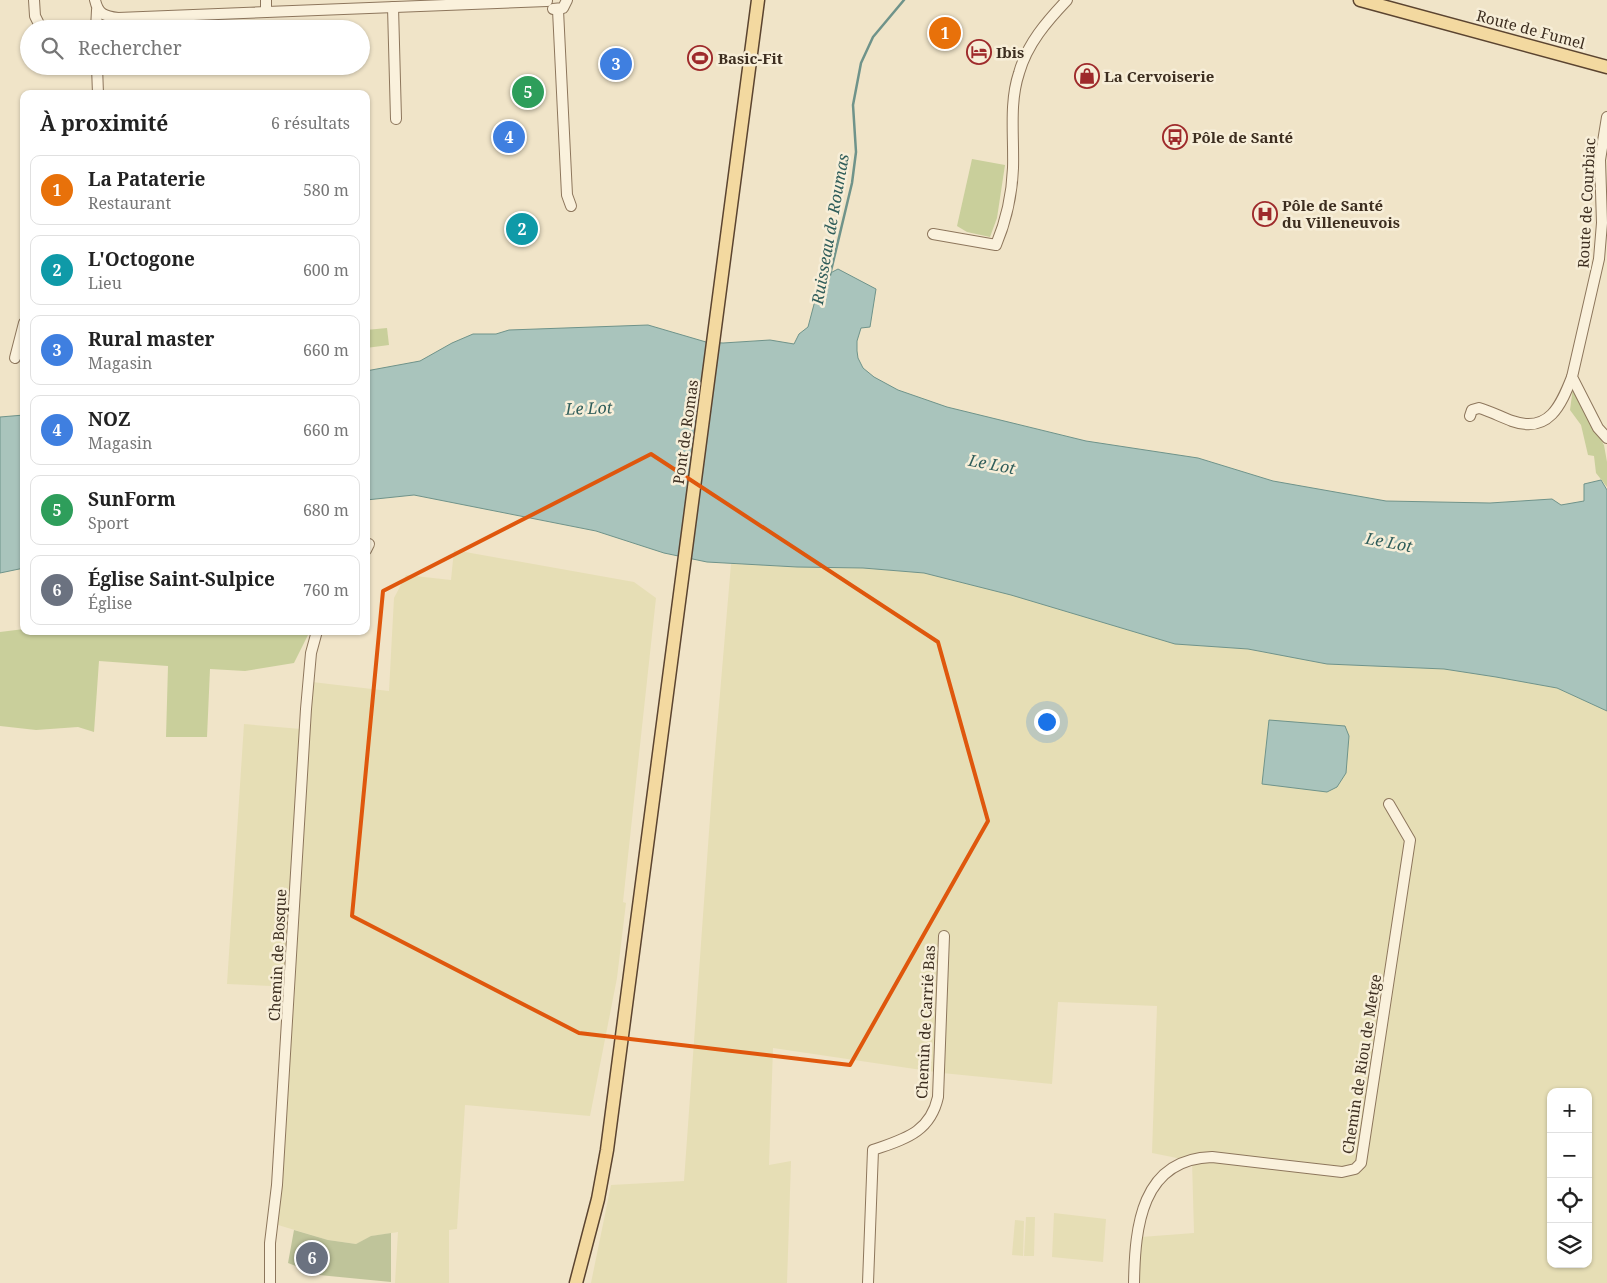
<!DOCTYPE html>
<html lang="fr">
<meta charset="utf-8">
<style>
:root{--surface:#fff;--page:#f6f6f6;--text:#222;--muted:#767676;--line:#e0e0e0;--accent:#0b8043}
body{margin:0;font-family:"Noto Serif",serif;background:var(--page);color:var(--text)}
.controls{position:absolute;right:15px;bottom:15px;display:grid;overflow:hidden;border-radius:10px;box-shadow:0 1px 4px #0004}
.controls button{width:45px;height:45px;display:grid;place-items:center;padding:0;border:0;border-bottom:1px solid var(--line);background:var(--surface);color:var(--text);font:25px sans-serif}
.you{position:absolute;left:1046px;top:721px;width:18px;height:18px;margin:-12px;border:4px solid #fff;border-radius:50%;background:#1a73e8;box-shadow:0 0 0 8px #1a73e833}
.badge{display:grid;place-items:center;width:32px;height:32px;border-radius:50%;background:var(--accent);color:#fff;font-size:16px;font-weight:700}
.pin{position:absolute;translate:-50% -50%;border:2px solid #fff;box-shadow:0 1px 5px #0006}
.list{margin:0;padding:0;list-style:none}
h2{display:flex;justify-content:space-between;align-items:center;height:65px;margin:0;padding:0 20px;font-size:21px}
h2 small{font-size:16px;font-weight:400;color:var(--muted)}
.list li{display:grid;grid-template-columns:32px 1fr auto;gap:15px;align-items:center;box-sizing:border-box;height:70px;margin:0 10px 10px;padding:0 10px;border:1px solid var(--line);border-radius:10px}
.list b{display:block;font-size:19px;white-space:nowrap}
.list p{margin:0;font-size:16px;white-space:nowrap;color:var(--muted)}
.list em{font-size:16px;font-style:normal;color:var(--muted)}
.icon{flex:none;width:28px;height:28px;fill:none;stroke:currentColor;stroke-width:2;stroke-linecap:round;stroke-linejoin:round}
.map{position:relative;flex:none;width:1607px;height:1283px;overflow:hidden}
.search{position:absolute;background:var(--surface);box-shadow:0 1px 4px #0004;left:20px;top:20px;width:350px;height:55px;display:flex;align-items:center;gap:12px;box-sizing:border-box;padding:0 18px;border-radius:28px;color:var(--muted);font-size:19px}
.panel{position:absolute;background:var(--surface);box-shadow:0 1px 4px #0004;left:20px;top:90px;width:350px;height:545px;border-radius:10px}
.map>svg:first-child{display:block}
.farmland{fill:#e6deb5;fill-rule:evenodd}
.green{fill:#c9cf9b}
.cemetery{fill:#bfc49a}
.water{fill:#a9c4bc;stroke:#6f938a}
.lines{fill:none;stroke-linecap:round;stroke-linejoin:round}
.stream{stroke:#6f938a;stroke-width:2.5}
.minor-casing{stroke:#8d765c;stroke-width:12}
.major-casing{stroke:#5b4430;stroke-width:15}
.minor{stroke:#faf1dc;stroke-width:10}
.major{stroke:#f3d9a0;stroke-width:12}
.marked{fill:none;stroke:#df570d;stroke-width:4;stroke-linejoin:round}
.labels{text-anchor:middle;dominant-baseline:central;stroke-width:5;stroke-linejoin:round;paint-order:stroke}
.street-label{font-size:15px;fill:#3d2e20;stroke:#f7eed8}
.poi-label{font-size:15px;font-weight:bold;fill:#3d2e20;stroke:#f7eed8;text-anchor:start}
.water-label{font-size:16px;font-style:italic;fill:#2f5d5a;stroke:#f7eed8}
</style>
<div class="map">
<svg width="1607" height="1283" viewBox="0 0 1607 1283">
<rect width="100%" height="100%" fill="#f0e4c8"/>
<!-- farmland -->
<g class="farmland">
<polygon points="454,550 634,582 656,598 623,902 626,903 617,978 590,1116 465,1105 457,1229 449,1230 449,1283 395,1283 398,1232 372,1236 356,1244 328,1240 278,1225 295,987 227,984 244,724 301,729 312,682 389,691 394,598 406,575 451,580"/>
<path d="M 731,564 L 863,568 L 924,573 L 1011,595 L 1175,644 L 1248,649 L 1327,664 L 1444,669 L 1496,677 L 1557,688 L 1607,711 L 1607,1283 L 1139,1283 L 1141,1237 L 1194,1233 L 1192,1161 L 1152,1153 L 1157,1006 L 1058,1002 L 1052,1084 L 942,1073 L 773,1048 L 769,1165 L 791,1161 L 787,1283 L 591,1283 L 611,1185 L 684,1181 L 713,776 ZM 1551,1092 L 1588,1092 L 1588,1264 L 1551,1264 Z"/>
<polygon points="1054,1213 1106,1219 1103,1262 1052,1257"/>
<polygon points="1026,1217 1035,1217 1034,1256 1024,1256"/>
<polygon points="1015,1220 1024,1221 1023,1256 1012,1255"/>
</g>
<!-- green -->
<g class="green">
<polygon points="972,159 1005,165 997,218 990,237 967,232 957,226"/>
<polygon points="387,328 389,345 366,348 366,330"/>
<polygon points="1573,387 1604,445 1607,462 1607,487 1596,473 1594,456 1588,455 1581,425 1570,410"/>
<polygon points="24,629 24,631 310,631 294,663 245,671 210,669 207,737 166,737 168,666 99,661 94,732 78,727 36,730 0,726 0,632"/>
</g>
<!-- cemetery -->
<polygon class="cemetery" points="294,1230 328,1240 356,1244 371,1236 391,1233 391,1282 319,1275 288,1263"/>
<!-- water -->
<g class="water">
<polygon points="838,269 876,289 870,327 861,328 857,341 857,351 858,358 863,368 874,377 898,390 947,407 1086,441 1198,458 1273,481 1386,501 1490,503 1552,499 1561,505 1584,501 1584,484 1601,480 1607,490 1607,711 1557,688 1496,677 1444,669 1327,664 1248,649 1175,644 1011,595 924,573 863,568 797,567 707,562 664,553 596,531 414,495 366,500 366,371 420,361 452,343 473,334 496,334 509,330 648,325 706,342 723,343 770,340 794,344 799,334 808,327 821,278"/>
<polygon points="24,415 24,568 0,573 0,417"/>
<polygon points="1269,720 1345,726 1349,736 1346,773 1337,787 1327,792 1262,784"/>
</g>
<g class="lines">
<!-- stream -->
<polyline class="stream" points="830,275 852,183 856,152 853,105 861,63 873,37 904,0"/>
<defs>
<g id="minor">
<polyline points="34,0 35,16 40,26"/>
<path d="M 95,0 C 98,14 104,16 118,18 L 547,1"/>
<polyline points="266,0 266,12"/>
<polyline points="393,7 396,119"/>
<polyline points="553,9 563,8 567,0"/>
<polyline points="558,10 567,195 571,206"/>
<polyline points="96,29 97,10"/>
<polyline points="97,66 98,94"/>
<polyline points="1607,117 1600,160 1602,223 1599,259 1572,377 1598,428 1607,438"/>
<path d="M 933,234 L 996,245 C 1006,221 1012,195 1013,168 C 1014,136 1009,103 1019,73 C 1027,44 1047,21 1067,0"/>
<polyline points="15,358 24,323"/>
<path d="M 1470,416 L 1472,410 L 1479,408 C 1490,411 1501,417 1512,421 C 1549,434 1561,405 1572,377"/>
<polyline points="366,550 369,544"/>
<polyline points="270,1283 270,1243 277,1185 306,709 311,653 317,631"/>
<path d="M 868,1283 L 873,1150 C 904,1139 930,1133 938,1097 L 944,936"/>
<path d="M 1134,1283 C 1135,1227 1141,1159 1212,1157 L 1342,1172 L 1355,1169 L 1361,1163 L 1410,840 L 1389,804"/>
</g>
<g id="major">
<polyline points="1360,0 1607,67"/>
<polyline points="576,1283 598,1199 607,1150 758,0"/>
</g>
</defs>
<!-- minor casing -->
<use href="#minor" class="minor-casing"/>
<!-- major casing -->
<use href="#major" class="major-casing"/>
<!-- minor -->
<use href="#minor" class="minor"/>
<!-- major -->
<use href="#major" class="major"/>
</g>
<!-- marked area -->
<path class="marked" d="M 651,454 L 938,642 L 988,821 L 850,1065 L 579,1033 L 352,916 L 383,591 Z"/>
<!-- icons -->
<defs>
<symbol id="hotel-ring" viewBox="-11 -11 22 22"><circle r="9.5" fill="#f7eed8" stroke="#9e2a2b" stroke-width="1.5"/><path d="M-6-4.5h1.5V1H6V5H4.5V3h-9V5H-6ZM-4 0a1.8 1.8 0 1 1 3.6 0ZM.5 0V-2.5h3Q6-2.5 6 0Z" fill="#9e2a2b"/></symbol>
<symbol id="stadium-ring" viewBox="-11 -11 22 22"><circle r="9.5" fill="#f7eed8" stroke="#9e2a2b" stroke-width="1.5"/><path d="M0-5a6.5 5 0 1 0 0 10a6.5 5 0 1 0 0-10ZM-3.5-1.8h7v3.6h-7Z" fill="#9e2a2b"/></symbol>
<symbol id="shop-ring" viewBox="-11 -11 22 22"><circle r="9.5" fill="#f7eed8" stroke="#9e2a2b" stroke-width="1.5"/><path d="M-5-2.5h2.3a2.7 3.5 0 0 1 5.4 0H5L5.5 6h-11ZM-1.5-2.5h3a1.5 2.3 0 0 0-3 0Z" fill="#9e2a2b"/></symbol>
<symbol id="bus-ring" viewBox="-11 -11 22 22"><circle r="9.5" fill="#f7eed8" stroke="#9e2a2b" stroke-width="1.5"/><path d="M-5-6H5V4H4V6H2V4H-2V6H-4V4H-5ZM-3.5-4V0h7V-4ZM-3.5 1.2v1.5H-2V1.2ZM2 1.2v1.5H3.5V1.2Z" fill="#9e2a2b"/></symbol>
<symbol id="hospital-ring" viewBox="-11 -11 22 22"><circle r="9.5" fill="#f7eed8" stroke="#9e2a2b" stroke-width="1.5"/><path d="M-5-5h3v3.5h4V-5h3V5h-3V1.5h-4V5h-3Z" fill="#9e2a2b"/></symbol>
</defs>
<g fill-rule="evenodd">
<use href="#hotel-ring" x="965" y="38" width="28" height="28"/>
<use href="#stadium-ring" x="686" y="44" width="28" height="28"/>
<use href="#shop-ring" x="1073" y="62" width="28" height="28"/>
<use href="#bus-ring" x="1161" y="123" width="28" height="28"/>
<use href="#hospital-ring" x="1251" y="200" width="28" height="28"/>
</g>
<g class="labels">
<!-- street labels -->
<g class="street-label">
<text transform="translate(1531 29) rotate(15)">Route de Fumel</text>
<text transform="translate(1586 203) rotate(-87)">Route de Courbiac</text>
<text transform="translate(685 432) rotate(-82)">Pont de Romas</text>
<text transform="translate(277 955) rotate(-87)">Chemin de Bosque</text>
<text transform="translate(925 1022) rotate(-87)">Chemin de Carrié Bas</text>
<text transform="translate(1361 1064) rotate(-81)">Chemin de Riou de Metge</text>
</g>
<!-- poi labels -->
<g class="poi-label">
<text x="996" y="52">Ibis</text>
<text x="718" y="58">Basic-Fit</text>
<text x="1104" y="76">La Cervoiserie</text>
<text x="1192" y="137">Pôle de Santé</text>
<text x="1282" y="205">Pôle de Santé<tspan x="1282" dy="17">du Villeneuvois</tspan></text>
</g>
<!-- water labels -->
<g class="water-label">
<text transform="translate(830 229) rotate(-80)">Ruisseau de Roumas</text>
<text transform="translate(589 408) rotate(-2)">Le Lot</text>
<text transform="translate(992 464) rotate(11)">Le Lot</text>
<text transform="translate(1389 542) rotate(11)">Le Lot</text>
</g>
</g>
</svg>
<div class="controls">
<button>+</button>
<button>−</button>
<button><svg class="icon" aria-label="locate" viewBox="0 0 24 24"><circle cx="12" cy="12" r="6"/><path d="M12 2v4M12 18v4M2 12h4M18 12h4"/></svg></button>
<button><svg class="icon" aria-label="layers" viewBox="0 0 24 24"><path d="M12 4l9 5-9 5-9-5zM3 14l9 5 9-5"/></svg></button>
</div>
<div class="you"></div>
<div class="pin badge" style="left:945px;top:33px;background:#e8710a">1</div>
<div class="pin badge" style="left:522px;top:229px;background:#0f9aa8">2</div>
<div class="pin badge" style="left:616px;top:64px;background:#3f7fe0">3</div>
<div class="pin badge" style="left:509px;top:137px;background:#3f7fe0">4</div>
<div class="pin badge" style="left:528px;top:92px;background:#2e9e5b">5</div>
<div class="pin badge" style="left:312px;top:1258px;background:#6b7280">6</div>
<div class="search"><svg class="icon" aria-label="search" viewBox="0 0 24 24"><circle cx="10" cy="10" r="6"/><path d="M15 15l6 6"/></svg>Rechercher</div>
<section class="panel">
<h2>À proximité<small>6 résultats</small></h2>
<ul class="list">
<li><span class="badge" style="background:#e8710a">1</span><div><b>La Pataterie</b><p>Restaurant</p></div><em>580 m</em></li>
<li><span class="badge" style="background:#0f9aa8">2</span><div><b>L'Octogone</b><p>Lieu</p></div><em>600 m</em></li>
<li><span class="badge" style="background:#3f7fe0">3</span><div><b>Rural master</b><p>Magasin</p></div><em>660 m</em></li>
<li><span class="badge" style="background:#3f7fe0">4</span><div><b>NOZ</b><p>Magasin</p></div><em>660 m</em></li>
<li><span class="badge" style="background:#2e9e5b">5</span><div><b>SunForm</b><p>Sport</p></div><em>680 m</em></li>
<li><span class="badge" style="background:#6b7280">6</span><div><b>Église Saint-Sulpice</b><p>Église</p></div><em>760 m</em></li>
</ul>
</section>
</div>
